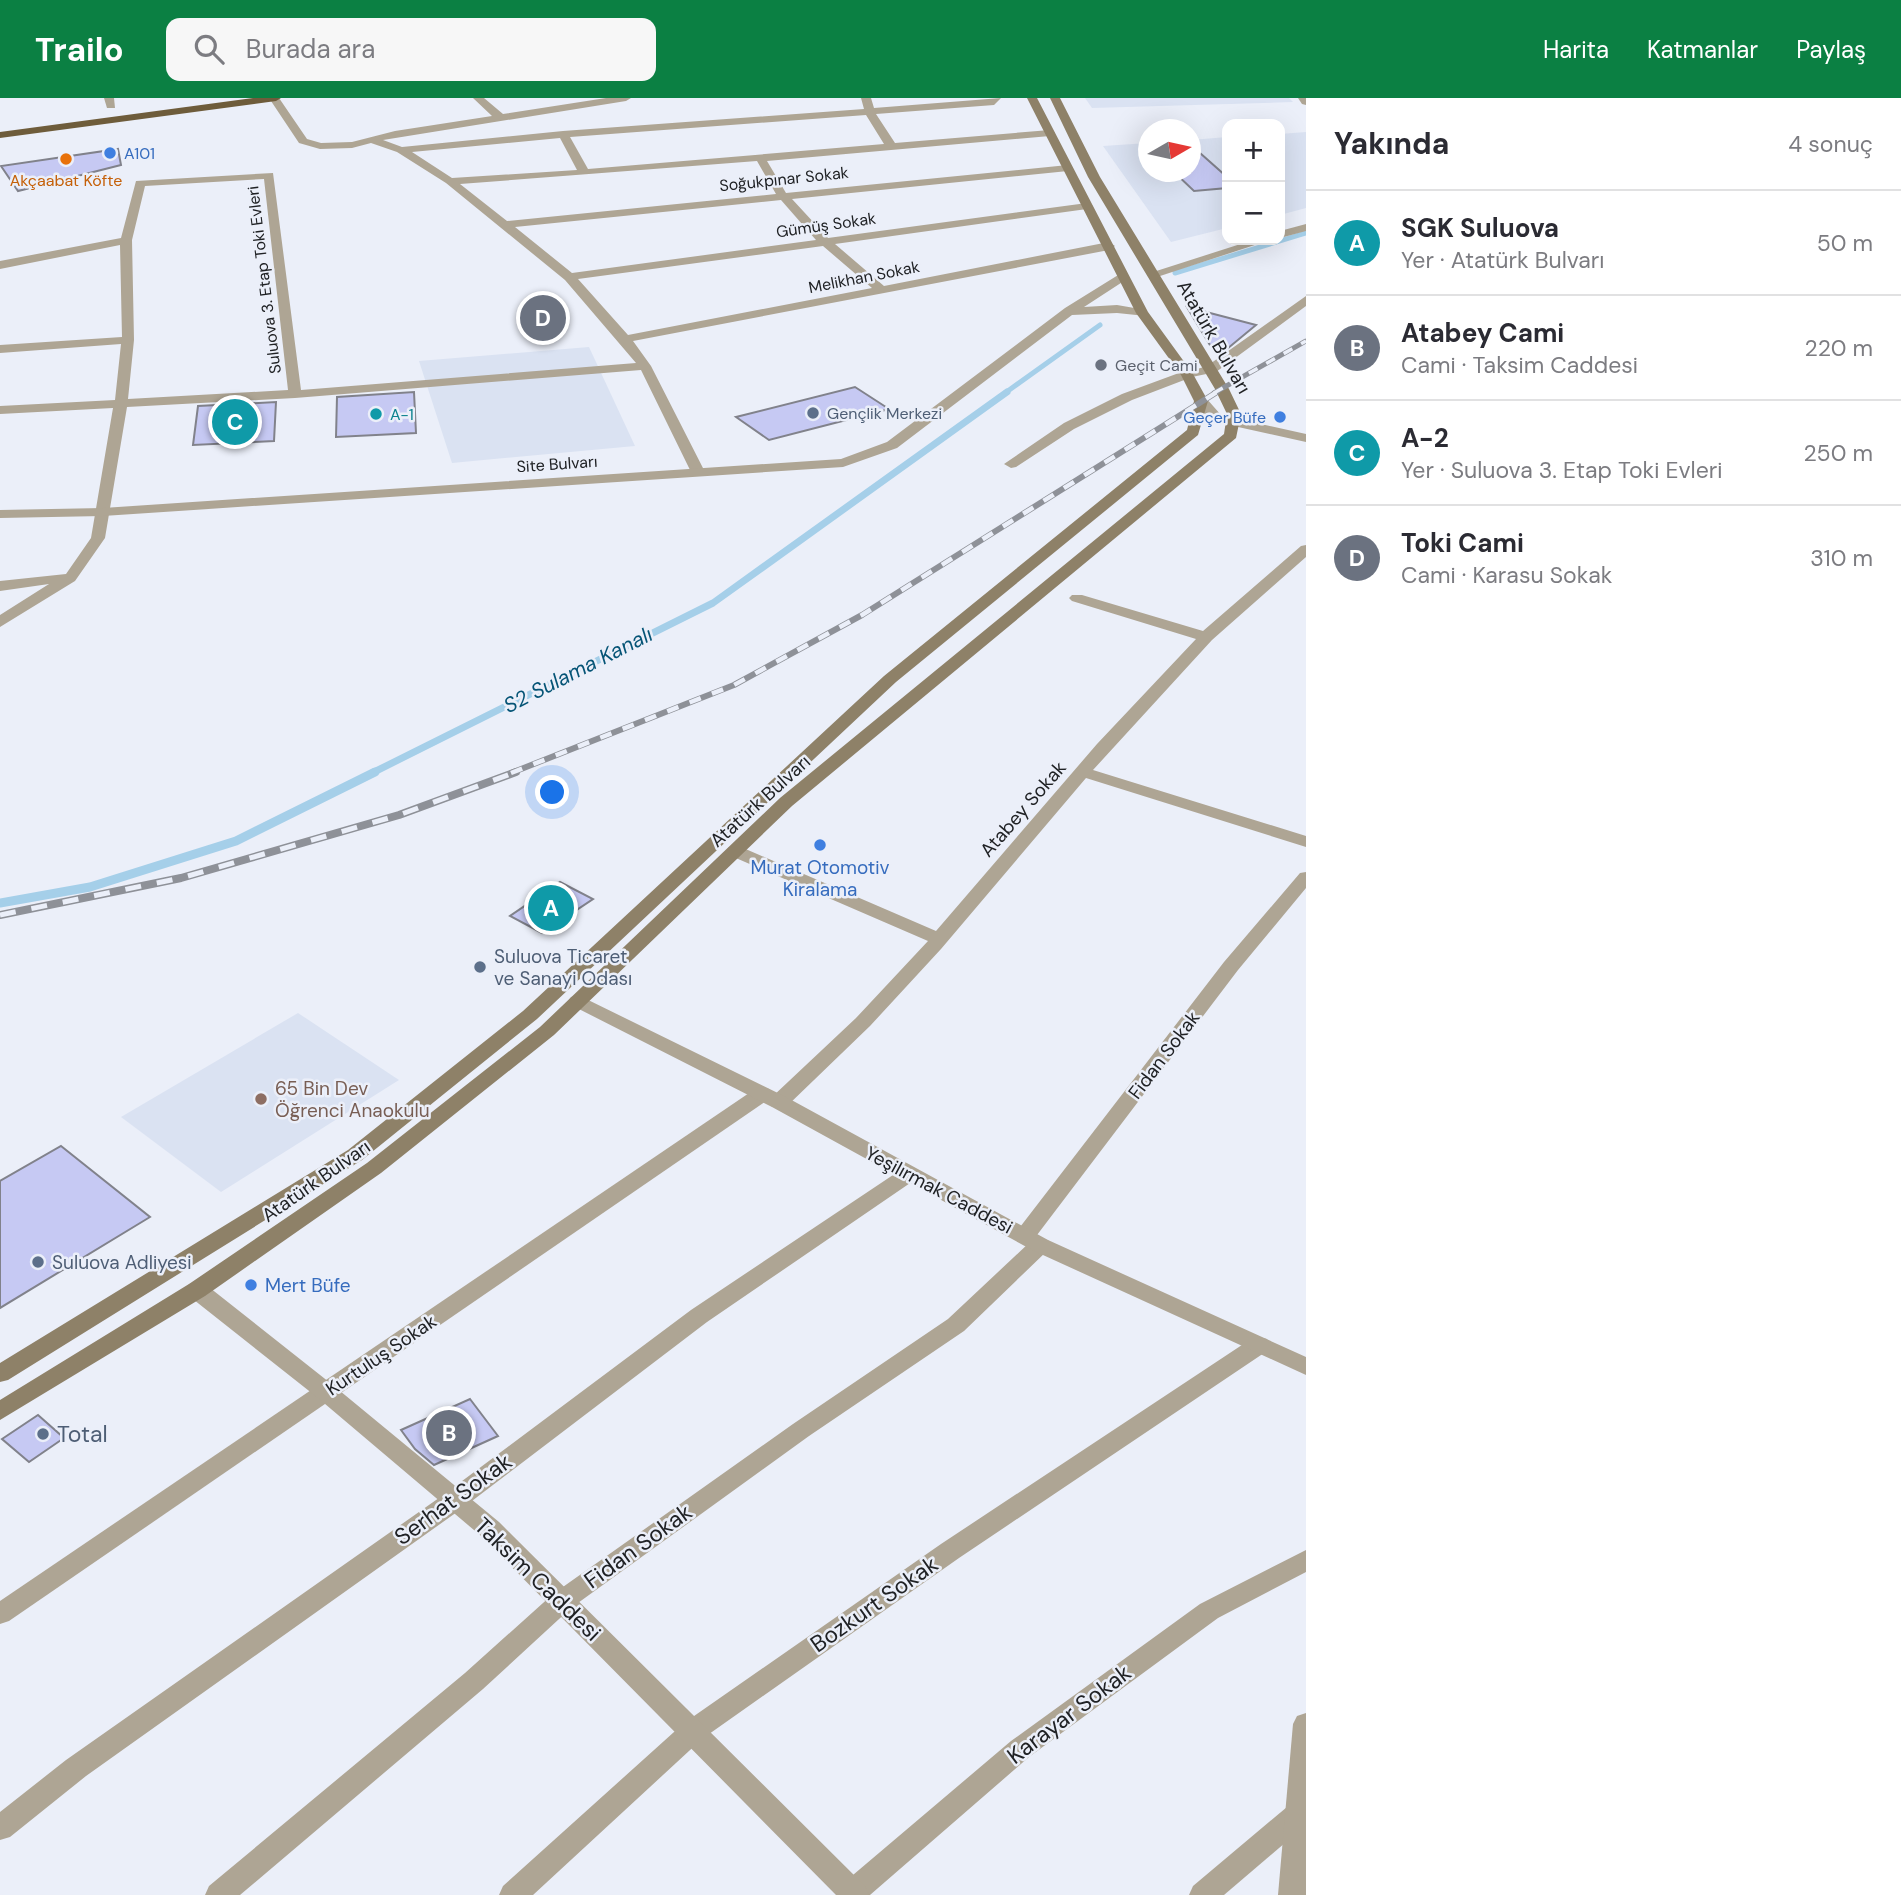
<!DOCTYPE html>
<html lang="tr">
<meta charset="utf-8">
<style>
:root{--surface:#fff;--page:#f7f7f7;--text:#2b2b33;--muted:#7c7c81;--line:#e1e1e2;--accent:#0b8043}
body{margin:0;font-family:"DM Sans",sans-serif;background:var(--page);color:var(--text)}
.controls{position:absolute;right:21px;top:21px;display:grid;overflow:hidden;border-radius:14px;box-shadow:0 7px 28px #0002}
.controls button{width:63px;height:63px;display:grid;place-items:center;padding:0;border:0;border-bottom:2px solid var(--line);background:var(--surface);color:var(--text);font:35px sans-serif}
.compass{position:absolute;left:1138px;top:21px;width:63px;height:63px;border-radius:50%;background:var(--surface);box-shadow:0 7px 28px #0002;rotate:81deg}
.you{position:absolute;left:553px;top:695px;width:24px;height:24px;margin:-18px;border:5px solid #fff;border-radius:50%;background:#1a73e8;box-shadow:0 0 0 10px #1a73e833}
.badge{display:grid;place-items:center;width:46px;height:46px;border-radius:50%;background:var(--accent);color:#fff;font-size:23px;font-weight:700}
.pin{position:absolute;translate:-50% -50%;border:4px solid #fff;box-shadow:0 2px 7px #0006}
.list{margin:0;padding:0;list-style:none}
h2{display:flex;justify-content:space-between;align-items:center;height:91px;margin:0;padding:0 28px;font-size:30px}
h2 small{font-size:23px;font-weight:400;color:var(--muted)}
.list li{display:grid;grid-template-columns:46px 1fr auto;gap:21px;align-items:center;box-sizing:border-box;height:105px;padding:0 28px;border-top:2px solid var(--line)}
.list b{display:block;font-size:26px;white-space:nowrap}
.list p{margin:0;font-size:23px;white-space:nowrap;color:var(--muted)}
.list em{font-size:23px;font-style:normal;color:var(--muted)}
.icon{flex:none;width:38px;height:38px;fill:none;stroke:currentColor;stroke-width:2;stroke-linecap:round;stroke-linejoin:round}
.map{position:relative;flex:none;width:1306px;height:1797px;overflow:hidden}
header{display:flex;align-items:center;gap:42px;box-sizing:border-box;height:98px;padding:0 35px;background:var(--accent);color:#fff}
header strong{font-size:33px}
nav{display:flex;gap:38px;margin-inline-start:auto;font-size:24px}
.search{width:490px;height:63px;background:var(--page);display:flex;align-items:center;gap:18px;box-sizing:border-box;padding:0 24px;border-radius:14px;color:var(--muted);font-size:26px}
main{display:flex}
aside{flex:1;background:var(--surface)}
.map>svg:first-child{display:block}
.built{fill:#dae2f2}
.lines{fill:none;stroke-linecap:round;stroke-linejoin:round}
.stream-far2{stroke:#a5cfe9;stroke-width:5}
.stream-far1{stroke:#a5cfe9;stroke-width:7}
.stream{stroke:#a5cfe9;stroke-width:9}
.building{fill:#c6c9f3;stroke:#81828b;stroke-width:2}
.minor{fill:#aea594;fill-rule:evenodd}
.tertiary{fill:#aea594;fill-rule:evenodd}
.secondary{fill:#8e8168;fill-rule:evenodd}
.trunk{fill:#6e5c3b;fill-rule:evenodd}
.rail-far2-casing{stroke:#8e9198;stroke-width:5}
.rail-far1-casing{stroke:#8e9198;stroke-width:6}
.rail-casing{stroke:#8e9198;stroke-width:8}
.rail-far2{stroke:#ebeff9;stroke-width:3.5;stroke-dasharray:10;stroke-linecap:butt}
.rail-far1{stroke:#ebeff9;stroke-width:4.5;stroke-dasharray:12;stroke-linecap:butt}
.rail{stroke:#ebeff9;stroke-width:5;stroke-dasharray:16;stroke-linecap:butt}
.shop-dot{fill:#3f7fe0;stroke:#ebeff9;stroke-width:2.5}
.food-dot{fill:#e8710a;stroke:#ebeff9;stroke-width:2.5}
.worship-dot{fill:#6b7280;stroke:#ebeff9;stroke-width:2.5}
.service-dot{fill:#5c6f8a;stroke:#ebeff9;stroke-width:2.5}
.culture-dot{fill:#0f9aa8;stroke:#ebeff9;stroke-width:2.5}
.education-dot{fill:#8d6e63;stroke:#ebeff9;stroke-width:2.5}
.labels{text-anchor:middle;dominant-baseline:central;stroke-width:5;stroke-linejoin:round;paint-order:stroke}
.far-shop-label{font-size:16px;fill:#366cbe;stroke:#ebeff9;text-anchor:start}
.far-street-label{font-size:16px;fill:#202225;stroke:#ebeff9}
.far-food-label{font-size:16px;fill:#c56008;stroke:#ebeff9}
.far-worship-label{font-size:16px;fill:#5b616d;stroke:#ebeff9;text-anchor:start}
.far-service-label{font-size:16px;fill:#4e5e75;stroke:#ebeff9;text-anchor:start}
.far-culture-label{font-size:16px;fill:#0d838f;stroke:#ebeff9;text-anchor:start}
.street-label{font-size:19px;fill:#202225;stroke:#ebeff9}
.shop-label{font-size:19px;fill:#366cbe;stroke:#ebeff9}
.service-label{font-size:19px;fill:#4e5e75;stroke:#ebeff9;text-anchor:start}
.education-label{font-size:19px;fill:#785e54;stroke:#ebeff9;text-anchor:start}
.water-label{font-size:21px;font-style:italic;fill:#055476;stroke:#ebeff9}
.near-service-label{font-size:23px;fill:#4e5e75;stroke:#ebeff9;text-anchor:start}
.near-street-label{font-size:23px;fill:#202225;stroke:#ebeff9}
</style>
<header>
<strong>Trailo</strong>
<div class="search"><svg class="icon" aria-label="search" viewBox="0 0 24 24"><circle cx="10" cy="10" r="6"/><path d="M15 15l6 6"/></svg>Burada ara</div>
<nav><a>Harita</a><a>Katmanlar</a><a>Paylaş</a></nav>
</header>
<main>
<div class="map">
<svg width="1306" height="1797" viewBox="0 0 1306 1797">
<rect width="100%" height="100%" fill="#ebeff9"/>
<!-- built -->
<g class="built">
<polygon points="1085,0 1289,0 1293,4 1092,10"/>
<polygon points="1306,34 1306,110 1280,117 1280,36"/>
<polygon points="1227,39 1227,130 1171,144 1103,48 1148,45 1148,74 1190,74 1191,42"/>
<polygon points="589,249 635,348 452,365 419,263"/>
<polygon points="298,915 399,982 221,1094 121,1019"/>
</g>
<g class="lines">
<!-- stream-far2 -->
<g class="stream-far2">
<polyline points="1175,175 1306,135"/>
<polyline points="1005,295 1100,227"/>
</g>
<!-- stream-far1 -->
<polyline class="stream-far1" points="372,675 713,505 1007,294"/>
<!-- stream -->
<polyline class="stream" points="0,805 90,789 236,743 375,674"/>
</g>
<!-- building -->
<g class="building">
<polygon points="1191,47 1227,79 1227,90 1194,93 1174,74 1191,74"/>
<polygon points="118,51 121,67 18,93 1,68"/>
<polygon points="1187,209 1256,227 1227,251 1210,247"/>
<polygon points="855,289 889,311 769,342 736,319"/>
<polygon points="414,294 416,335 336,339 337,299"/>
<polygon points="276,304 274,343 193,347 198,308"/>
<polygon points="560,784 593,801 542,835 510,818"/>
<polygon points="61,1048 150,1119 0,1210 0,1083"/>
<polygon points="470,1301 498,1338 434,1367 415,1351 401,1332"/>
<polygon points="38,1317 64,1340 29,1364 2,1341"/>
</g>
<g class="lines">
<!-- minor -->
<g class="minor">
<polygon points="104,0 114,0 115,10 107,10"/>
<path d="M 269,0 L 279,0 L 307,41 L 321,45 L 352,44 L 395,33 L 492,18 L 473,0 L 484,0 L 503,16 L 606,0 L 631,0 L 626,3 L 383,42 L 402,49 L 563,33 L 864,11 L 861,0 L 871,0 L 874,10 L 1001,0 L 994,7 L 876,16 L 895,45 L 1050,32 L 1055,35 L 1050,38 L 767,63 L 786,95 L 1068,67 L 1073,70 L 1068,73 L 792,101 L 828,140 L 1087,105 L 1093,108 L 1087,111 L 835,146 L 884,188 L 1109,144 L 1115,148 L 1109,152 L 633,243 L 651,268 L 705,374 L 698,378 L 691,374 L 641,272 L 295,300 L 127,309 L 105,440 L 75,483 L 0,529 L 0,517 L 49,486 L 0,493 L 0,483 L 66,476 L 91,440 L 113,310 L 0,316 L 0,308 L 115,302 L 121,246 L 0,255 L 0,247 L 122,239 L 120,147 L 0,171 L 0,163 L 121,140 L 136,83 L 273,75 L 301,292 L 636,265 L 565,182 L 446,85 L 397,54 L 371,45 L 352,50 L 320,51 L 299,45 ZM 866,17 L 884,46 L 588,71 L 570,39 ZM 560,40 L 577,72 L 452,80 L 412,54 ZM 757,63 L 776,96 L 507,123 L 460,86 ZM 264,81 L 288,292 L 128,301 L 134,242 L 132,142 L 145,88 ZM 781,102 L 816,142 L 572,175 L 515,129 ZM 823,148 L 872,190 L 628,237 L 578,181 Z"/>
<polygon points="1298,0 1306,0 1306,7 1302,6"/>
<polygon points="1306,126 1306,133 1280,140 1280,133"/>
<polygon points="1253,142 1270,142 1157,179 1147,176"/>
<polygon points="1187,272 1192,273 1192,279 1132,302 1074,331 1016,369 1011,370 1004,366 1064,325 1122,296"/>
<polygon points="1306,447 1306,459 1212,542 1093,672 1306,738 1306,749 1086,680 941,851 870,928 786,1009 772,1009 769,1004 772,999 856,920 928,843 729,757 726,753 729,749 741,749 936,833 1097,646 1196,541 1072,503 1069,500 1072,497 1082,497 1203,533 1301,448"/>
<polygon points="1306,774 1306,790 1238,872 1034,1141 1048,1142 1051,1147 1048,1152 964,1233 809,1338 571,1510 483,1591 240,1797 205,1797 209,1788 465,1575 553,1496 793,1326 948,1221 1030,1144 1017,1143 1014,1138 1017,1133 1224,864 1300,775"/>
<polygon points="762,989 769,991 772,996 769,1001 9,1523 0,1526 0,1503 755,991"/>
<polygon points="909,1069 916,1071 920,1076 916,1081 707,1224 464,1409 86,1678 10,1739 0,1742 0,1714 66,1662 446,1395 691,1212 902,1071"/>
<polygon points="1259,1239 1267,1241 1270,1247 1267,1253 959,1460 702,1641 533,1797 499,1797 503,1788 684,1625 941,1446 1251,1241"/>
<polygon points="1306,1452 1306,1474 1218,1520 1029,1659 870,1797 836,1797 840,1788 1011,1643 1200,1506"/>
<polygon points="1297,1706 1306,1709 1306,1727 1224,1797 1189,1797 1193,1788 1287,1709"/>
</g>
<!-- tertiary -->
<g class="tertiary">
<polygon points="1123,174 1127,175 1127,181 1084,209 1117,207 1146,212 1146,218 1117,215 1072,217 897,350 843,369 103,418 0,420 0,412 103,410 841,361 887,344 1065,210"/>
<polygon points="1306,198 1306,208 1216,274 1187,280 1181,276 1207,268"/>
<polygon points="1201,299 1206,300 1221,317 1306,336 1306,344 1211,323 1194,303"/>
<polygon points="578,897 786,999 1048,1142 1306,1259 1306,1277 1032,1152 772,1009 571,907 568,903 571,899"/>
<polygon points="197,1184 205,1186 334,1288 499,1424 865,1788 869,1797 836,1797 481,1438 318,1300 189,1198 186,1192 189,1186"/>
<polygon points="1306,1615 1306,1797 1278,1797 1293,1626 1297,1618"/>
</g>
<!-- secondary -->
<g class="secondary">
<polygon points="1027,0 1037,0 1148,214 1193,276 1208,303 1198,337 896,584 537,921 362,1062 8,1282 0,1284 0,1265 348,1052 523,913 884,578 1187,332 1194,303 1181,277 1136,215"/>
<polygon points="1050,0 1060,0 1100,79 1229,291 1241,316 1236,340 792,708 554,937 381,1075 205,1198 0,1322 0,1302 189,1186 367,1065 540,929 780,700 1224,336 1227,316 1215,291 1088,79"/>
</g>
<!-- trunk -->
<polygon class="trunk" points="253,0 281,0 276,3 0,40 0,34"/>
<defs>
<polyline id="rail-far2" points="1214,295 1306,243"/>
<polyline id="rail-far1" points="511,675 734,587 862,517 1217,294"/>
<polyline id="rail" points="0,817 181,780 399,717 516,674"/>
</defs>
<!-- rail-far2 casing -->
<use href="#rail-far2" class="rail-far2-casing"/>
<!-- rail-far1 casing -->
<use href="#rail-far1" class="rail-far1-casing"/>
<!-- rail casing -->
<use href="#rail" class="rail-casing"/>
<!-- rail-far2 -->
<use href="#rail-far2" class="rail-far2"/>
<!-- rail-far1 -->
<use href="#rail-far1" class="rail-far1"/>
<!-- rail -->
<use href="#rail" class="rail"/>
</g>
<!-- markers -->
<g class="shop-dot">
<circle cx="110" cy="55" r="7"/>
<circle cx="1280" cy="319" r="7"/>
<circle cx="820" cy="747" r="7"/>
<circle cx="251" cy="1187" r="7"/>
</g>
<circle class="food-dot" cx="66" cy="61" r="7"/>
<circle class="worship-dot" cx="1101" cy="267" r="7"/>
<g class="service-dot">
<circle cx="813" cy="315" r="7"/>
<circle cx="480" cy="869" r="7"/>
<circle cx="38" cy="1164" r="7"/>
<circle cx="43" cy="1336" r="7"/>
</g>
<circle class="culture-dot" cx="376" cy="316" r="7"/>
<circle class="education-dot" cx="261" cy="1001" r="7"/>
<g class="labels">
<!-- far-shop labels -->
<g class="far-shop-label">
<text x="124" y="55">A101</text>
<text x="1266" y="319" text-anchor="end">Geçer Büfe</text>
</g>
<!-- far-street labels -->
<g class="far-street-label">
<text transform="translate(784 81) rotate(-6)">Soğukpınar Sokak</text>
<text transform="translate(826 127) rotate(-8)">Gümüş Sokak</text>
<text transform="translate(864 179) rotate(-11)">Melikhan Sokak</text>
<text transform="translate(264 182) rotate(-97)">Suluova 3. Etap Toki Evleri</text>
<text transform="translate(557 366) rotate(-4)">Site Bulvarı</text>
</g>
<!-- far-food labels -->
<g class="far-food-label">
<text x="66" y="82">Akçaabat Köfte</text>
</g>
<!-- far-worship labels -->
<g class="far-worship-label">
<text x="1115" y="267">Geçit Cami</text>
</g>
<!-- far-service labels -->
<g class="far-service-label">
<text x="827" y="315">Gençlik Merkezi</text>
</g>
<!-- far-culture labels -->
<g class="far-culture-label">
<text x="390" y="316">A-1</text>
</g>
<!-- street labels -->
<g class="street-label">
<text transform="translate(1214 239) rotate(60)">Atatürk Bulvarı</text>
<text transform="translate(760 703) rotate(-42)">Atatürk Bulvarı</text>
<text transform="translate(1023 711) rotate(-49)">Atabey Sokak</text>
<text transform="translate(1164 957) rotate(-53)">Fidan Sokak</text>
<text transform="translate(316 1083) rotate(-35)">Atatürk Bulvarı</text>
<text transform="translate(939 1092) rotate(28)">Yeşilırmak Caddesi</text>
<text transform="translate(381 1257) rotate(-34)">Kurtuluş Sokak</text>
</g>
<!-- shop labels -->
<g class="shop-label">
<text x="820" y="769">Murat Otomotiv<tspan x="820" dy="22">Kiralama</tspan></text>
<text x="265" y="1187" text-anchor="start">Mert Büfe</text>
</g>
<!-- service labels -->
<g class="service-label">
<text x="494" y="858">Suluova Ticaret<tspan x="494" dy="22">ve Sanayi Odası</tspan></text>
<text x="52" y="1164">Suluova Adliyesi</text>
</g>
<!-- education labels -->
<g class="education-label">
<text x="275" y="990">65 Bin Dev<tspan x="275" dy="22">Öğrenci Anaokulu</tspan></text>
</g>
<!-- water labels -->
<g class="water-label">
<text transform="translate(578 572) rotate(-27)">S2 Sulama Kanalı</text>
</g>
<!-- near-service labels -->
<g class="near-service-label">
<text x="57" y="1336">Total</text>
</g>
<!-- near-street labels -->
<g class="near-street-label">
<text transform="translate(453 1401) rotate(-36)">Serhat Sokak</text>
<text transform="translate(638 1448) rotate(-36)">Fidan Sokak</text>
<text transform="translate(538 1481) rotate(44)">Taksim Caddesi</text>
<text transform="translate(874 1506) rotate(-35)">Bozkurt Sokak</text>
<text transform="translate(1069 1616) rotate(-37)">Karayar Sokak</text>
</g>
</g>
</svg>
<div class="controls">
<button>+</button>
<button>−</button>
</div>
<svg class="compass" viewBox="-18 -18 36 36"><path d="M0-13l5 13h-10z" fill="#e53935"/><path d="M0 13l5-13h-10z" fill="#7c7c81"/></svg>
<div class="you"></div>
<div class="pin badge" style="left:551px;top:810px;background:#0f9aa8">A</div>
<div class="pin badge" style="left:449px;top:1335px;background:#6b7280">B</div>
<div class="pin badge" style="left:235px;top:324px;background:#0f9aa8">C</div>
<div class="pin badge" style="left:543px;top:220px;background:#6b7280">D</div>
</div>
<aside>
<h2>Yakında<small>4 sonuç</small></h2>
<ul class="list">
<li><span class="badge" style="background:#0f9aa8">A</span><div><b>SGK Suluova</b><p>Yer · Atatürk Bulvarı</p></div><em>50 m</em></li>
<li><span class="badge" style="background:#6b7280">B</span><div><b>Atabey Cami</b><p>Cami · Taksim Caddesi</p></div><em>220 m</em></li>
<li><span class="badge" style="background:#0f9aa8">C</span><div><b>A-2</b><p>Yer · Suluova 3. Etap Toki Evleri</p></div><em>250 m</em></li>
<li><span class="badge" style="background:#6b7280">D</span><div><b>Toki Cami</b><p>Cami · Karasu Sokak</p></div><em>310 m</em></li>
</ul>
</aside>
</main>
